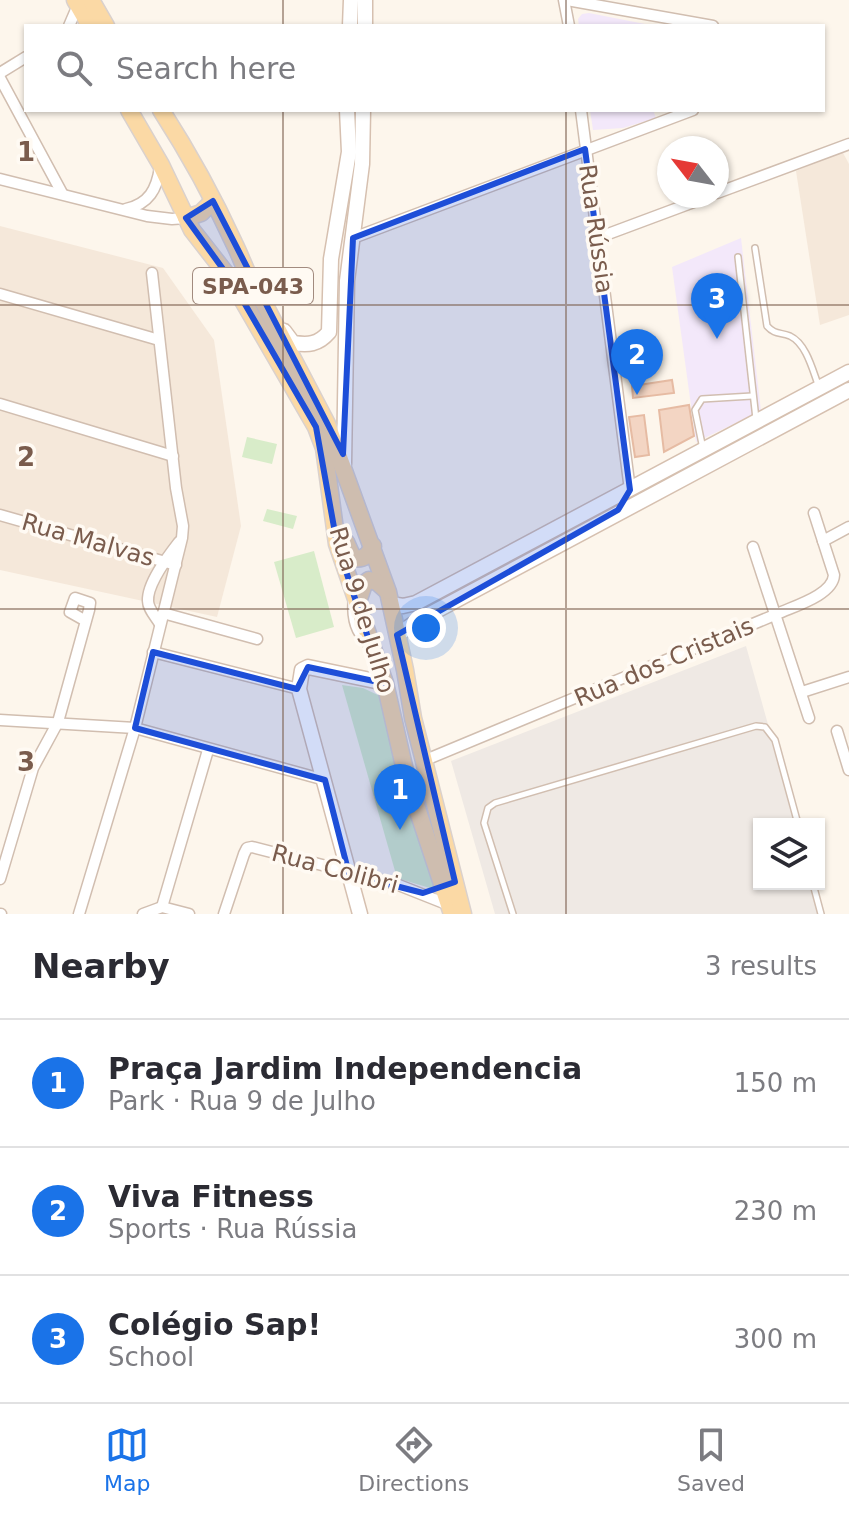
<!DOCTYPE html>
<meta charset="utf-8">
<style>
:root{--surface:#fff;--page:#f7f7f7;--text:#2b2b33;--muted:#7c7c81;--line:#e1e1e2;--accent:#1a73e8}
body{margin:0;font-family:"DejaVu Sans",sans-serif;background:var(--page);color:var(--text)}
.controls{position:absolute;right:24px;bottom:24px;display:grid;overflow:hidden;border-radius:0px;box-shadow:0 2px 6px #0004}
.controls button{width:72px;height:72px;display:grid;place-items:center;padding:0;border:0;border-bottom:2px solid var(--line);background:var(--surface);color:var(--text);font:40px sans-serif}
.compass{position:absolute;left:657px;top:136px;width:72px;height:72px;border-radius:50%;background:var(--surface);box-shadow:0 2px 6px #0004;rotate:301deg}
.you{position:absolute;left:426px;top:628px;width:28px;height:28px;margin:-20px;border:6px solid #fff;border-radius:50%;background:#1a73e8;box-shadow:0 0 0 12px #1a73e833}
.badge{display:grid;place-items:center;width:52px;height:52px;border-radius:50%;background:var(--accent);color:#fff;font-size:26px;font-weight:700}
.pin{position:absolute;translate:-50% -66px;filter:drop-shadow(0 2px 4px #0008)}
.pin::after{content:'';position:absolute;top:42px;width:28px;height:24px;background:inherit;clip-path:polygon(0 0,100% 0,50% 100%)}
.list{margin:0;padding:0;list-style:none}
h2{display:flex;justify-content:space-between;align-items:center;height:104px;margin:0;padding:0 32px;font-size:34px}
h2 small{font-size:26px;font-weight:400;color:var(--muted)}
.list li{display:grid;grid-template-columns:52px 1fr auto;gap:24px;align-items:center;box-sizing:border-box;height:128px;padding:0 32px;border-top:2px solid var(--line)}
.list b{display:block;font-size:30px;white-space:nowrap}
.list p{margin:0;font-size:26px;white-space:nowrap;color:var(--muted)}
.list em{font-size:26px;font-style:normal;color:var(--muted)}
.icon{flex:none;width:44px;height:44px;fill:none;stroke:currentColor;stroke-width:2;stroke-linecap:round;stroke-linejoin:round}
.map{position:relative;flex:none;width:849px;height:914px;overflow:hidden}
.search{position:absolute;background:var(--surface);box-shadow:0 2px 6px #0004;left:24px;right:24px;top:24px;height:88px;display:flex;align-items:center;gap:20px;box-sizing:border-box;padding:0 28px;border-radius:0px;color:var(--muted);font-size:30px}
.sheet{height:488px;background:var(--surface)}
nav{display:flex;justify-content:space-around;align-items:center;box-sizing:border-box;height:112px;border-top:2px solid var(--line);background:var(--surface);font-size:22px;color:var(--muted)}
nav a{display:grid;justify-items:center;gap:4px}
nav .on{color:var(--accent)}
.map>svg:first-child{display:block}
.residential{fill:#f5e8da}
.industrial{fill:#efe9e4}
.education{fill:#f3e8fa}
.green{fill:#d8ecc9}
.building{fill:#f3d5c3;stroke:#e6bba3;stroke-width:2}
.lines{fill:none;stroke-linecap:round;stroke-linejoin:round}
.lane-casing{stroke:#d1beb0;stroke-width:8}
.street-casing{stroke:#d1beb0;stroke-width:13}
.secondary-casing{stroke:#d6c0b0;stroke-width:17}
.primary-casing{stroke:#dad1cd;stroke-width:19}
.lane{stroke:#fff;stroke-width:5}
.street{stroke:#fff;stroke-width:10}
.secondary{stroke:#fff;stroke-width:14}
.primary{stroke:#fbd9a5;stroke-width:16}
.marked{fill:#1d4ed8;fill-opacity:0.2;stroke:#1d4ed8;stroke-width:6;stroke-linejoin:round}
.grid{fill:none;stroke:#7a5c4d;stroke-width:2;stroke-opacity:0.55}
.labels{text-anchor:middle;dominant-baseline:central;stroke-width:7;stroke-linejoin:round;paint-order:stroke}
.shield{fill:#fffaf3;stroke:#a28b7f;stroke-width:2}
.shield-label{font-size:22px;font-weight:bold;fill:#7a5c4d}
.street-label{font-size:24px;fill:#7a5c4d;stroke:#fffaf3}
.grid-label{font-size:26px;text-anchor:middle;font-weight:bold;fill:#7a5c4d;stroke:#fffaf3;stroke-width:7;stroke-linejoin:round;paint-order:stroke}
</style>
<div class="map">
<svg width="849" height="914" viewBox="0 0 849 914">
<rect width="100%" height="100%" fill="#fdf6ec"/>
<!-- residential -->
<g class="residential">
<polygon points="842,151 849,164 849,315 820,325 796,171"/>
<polygon points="0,226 163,268 214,340 241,526 217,617 0,570"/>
</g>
<!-- industrial -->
<polygon class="industrial" points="746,646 796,824 759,824 759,884 813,884 822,914 495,914 451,761"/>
<!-- education -->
<g class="education">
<polygon points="589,13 655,26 579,26 578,19 582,14"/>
<polygon points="590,110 653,110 656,118 623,128 593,130"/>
<polygon points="741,238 761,411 696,442 672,267"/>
</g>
<!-- green -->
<g class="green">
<polygon points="247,437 277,444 272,464 242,457"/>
<polygon points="267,509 297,516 293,529 263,521"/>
<polygon points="314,551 334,627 296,638 274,562"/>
<polygon points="342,685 363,688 380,696 437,886 433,889 397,878"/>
</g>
<!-- building -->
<g class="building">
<polygon points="672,380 674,393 633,398 632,386"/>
<polygon points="689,405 694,436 664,452 659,410"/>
<polygon points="644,415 649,455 635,457 629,417"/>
</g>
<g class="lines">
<defs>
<g id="lane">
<path d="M 755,248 L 767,326 C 775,335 780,332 790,336 C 807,344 813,372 819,387"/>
<polyline points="738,257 756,419"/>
<polyline points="703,449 695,410 702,399 752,396"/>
<path d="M 351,601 C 350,616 353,633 365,643"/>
<polyline points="813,884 821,914"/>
<polyline points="513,914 484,823 488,808 495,803 756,726 765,727 775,740 798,824"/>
</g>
<g id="street">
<polyline points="564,0 569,26"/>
<polyline points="567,0 713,26"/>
<polyline points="69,26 78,5"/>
<polyline points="0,73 26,57"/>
<polyline points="0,78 62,193"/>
<polyline points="581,110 630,490"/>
<polyline points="0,179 147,216 172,219 186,218"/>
<polyline points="717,193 849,144"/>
<path d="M 126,209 C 149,204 157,189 160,167"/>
<polyline points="600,237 710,196"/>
<polyline points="353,238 693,110"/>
<polyline points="0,294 159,340"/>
<polyline points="0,404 173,456"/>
<polyline points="0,515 176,565"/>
<polyline points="823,541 849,527"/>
<polyline points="753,547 809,718"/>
<polyline points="163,613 257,639"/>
<path d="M 160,624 C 156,617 148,609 148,601 C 147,583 169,555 179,542"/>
<polyline points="153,652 299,689"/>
<polyline points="802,692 849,677"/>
<polyline points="0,720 135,728 325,780"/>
<polyline points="837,731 849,770"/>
<path d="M 423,761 L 777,614 C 794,606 833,595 834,575 L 814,513"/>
<polyline points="0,879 33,768 58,722 89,610 90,603 75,598 70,612 86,621"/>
<polyline points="162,907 208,750"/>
<polyline points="0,914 1,914"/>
<polyline points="79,914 135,728 182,538 183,526 176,488 152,273"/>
<polyline points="143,914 162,907 189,914"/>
<polyline points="224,914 244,854 247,848 252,847 396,884 449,905"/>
</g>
<g id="secondary">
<polyline points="350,26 351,0"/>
<polyline points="365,26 365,0"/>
<path d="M 284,331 L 293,343 C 308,345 318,345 329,332 L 331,259 L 349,152 L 347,110"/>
<polyline points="344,464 347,281 362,164 363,110"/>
<polyline points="391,604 403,606 416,603 849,372"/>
<polyline points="397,635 419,620 849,390"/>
<polyline points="360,914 299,689 302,670 308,667 385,683"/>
</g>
<g id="primary">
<polyline points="75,0 90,26"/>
<polyline points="91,0 106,26"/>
<polyline points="129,110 161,165 192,230 231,280 316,427 324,448 337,544 385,683 406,775 452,914"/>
<path d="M 161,110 C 188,152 213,197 234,243 C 243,261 247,277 259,294 L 327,424 L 388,592 L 405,670 L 413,718 L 463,914"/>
<polyline points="186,218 201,213 213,201"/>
<path d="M 346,542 L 353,558 C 365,560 368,555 373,546"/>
<polyline points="358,602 364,584 369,580 377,582 387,591"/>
</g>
</defs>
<!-- lane casing -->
<use href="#lane" class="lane-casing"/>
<!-- street casing -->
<use href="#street" class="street-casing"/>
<!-- secondary casing -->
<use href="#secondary" class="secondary-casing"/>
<!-- primary casing -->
<use href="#primary" class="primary-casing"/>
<!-- lane -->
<use href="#lane" class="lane"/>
<!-- street -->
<use href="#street" class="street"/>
<!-- secondary -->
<use href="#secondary" class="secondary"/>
<!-- primary -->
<use href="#primary" class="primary"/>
</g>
<!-- marked area -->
<path class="marked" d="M 585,149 L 630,490 L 618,510 L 397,635 L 455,882 L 423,893 L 349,874 L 325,780 L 135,728 L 153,652 L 297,689 L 308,667 L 383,683 L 337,544 L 316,427 L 231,280 L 186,218 L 213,201 L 343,454 L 353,238 Z"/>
<!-- grid -->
<path class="grid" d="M 283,0 L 283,26M 566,0 L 566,26M 283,110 L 283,914M 566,110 L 566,914M 0,305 L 849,305M 0,609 L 849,609"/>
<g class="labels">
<!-- shield labels -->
<rect class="shield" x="193" y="268" width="120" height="36" rx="6"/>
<g class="shield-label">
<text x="253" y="286">SPA-043</text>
</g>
<!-- street labels -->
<g class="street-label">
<text transform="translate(596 229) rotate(82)">Rua Rússia</text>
<text transform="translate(88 540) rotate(16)">Rua Malvas</text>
<text transform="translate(362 610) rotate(73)">Rua 9 de Julho</text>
<text transform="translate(664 662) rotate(-23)">Rua dos Cristais</text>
<text transform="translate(335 869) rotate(15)">Rua Colibri</text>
</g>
</g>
<g class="grid-label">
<text x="26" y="161">1</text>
<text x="26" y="466">2</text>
<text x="26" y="771">3</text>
</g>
</svg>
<div class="controls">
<button><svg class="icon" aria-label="layers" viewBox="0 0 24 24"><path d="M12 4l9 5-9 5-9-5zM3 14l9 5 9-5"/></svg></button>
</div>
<svg class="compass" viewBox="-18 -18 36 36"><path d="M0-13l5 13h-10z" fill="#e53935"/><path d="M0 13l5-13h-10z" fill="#7c7c81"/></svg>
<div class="you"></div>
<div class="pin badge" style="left:400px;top:830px">1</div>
<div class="pin badge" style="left:637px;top:395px">2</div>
<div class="pin badge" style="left:717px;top:339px">3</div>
<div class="search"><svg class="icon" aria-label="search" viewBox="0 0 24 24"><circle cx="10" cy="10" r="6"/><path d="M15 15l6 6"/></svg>Search here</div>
</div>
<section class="sheet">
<h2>Nearby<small>3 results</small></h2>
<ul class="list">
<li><span class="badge">1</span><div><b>Praça Jardim Independencia</b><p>Park · Rua 9 de Julho</p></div><em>150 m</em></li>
<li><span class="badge">2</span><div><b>Viva Fitness</b><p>Sports · Rua Rússia</p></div><em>230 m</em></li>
<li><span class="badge">3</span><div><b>Colégio Sap!</b><p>School</p></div><em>300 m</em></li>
</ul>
</section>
<nav>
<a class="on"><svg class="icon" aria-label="map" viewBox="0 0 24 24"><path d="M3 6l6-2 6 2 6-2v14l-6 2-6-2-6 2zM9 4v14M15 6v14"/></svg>Map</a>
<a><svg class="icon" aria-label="directions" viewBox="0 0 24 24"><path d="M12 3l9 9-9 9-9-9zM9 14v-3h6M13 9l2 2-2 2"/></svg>Directions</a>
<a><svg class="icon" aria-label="saved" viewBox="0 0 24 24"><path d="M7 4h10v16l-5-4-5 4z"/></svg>Saved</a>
</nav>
